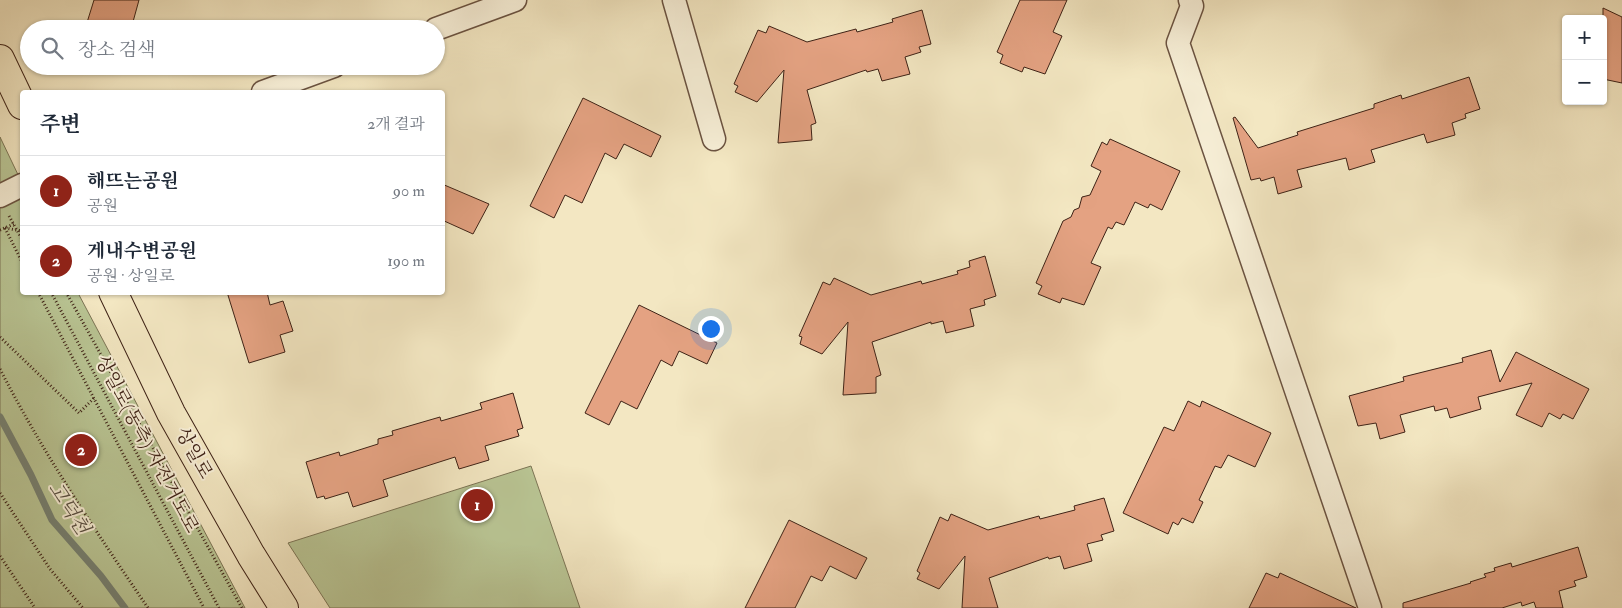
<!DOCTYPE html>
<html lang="ko">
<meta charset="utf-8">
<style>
:root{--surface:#fff;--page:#f2f2f3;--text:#1f2937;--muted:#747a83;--line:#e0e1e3;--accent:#8f2418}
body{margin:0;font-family:"IM FELL Double Pica","Noto Serif KR",serif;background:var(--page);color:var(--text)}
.controls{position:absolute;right:15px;top:15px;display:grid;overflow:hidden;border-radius:5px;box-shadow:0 1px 4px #0004}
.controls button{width:45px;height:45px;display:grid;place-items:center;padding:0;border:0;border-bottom:1px solid var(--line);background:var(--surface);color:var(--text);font:25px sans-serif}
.you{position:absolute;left:710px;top:328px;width:18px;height:18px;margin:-12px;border:4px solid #fff;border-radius:50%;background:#1a73e8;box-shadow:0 0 0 8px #1a73e833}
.badge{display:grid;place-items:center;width:32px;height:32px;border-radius:50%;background:var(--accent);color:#fff;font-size:16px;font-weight:700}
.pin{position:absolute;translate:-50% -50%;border:2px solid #fff;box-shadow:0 1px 5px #0006}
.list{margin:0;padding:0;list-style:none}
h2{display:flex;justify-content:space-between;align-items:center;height:65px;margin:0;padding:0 20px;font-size:21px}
h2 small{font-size:16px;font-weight:400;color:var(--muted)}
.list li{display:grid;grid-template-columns:32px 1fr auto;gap:15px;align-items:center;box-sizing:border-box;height:70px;padding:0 20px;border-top:1px solid var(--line)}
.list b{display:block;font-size:19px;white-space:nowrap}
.list p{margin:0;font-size:16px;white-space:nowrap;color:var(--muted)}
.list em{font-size:16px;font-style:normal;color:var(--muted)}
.icon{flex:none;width:28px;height:28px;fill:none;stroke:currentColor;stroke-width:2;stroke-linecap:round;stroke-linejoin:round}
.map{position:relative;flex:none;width:1622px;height:608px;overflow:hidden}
.search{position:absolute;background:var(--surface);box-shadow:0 1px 4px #0004;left:20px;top:20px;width:425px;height:55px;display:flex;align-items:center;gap:12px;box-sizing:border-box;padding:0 18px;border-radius:28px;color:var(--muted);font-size:19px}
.panel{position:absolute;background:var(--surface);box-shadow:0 1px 4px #0004;left:20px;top:90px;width:425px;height:205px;border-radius:5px}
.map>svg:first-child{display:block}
.green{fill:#b9c594;stroke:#7c7455}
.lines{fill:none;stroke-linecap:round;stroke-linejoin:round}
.stream{stroke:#768172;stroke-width:7}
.building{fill:#e4a282;stroke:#3e2216}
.minor-casing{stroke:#6b5341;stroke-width:25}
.major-casing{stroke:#3e2216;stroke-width:30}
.path{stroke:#3e2216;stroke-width:3;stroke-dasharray:1 2.5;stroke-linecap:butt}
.minor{stroke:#f7efd7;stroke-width:22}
.major{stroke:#f3e7c2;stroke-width:28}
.labels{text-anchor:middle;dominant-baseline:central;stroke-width:4;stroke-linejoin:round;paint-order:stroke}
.street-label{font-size:19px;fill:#3e2216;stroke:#f7efd7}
.water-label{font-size:20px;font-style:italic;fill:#5a5144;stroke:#f7efd7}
</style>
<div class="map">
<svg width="1622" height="608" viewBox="0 0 1622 608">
<rect width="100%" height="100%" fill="#f3e7c2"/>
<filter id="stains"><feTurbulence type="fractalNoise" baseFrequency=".004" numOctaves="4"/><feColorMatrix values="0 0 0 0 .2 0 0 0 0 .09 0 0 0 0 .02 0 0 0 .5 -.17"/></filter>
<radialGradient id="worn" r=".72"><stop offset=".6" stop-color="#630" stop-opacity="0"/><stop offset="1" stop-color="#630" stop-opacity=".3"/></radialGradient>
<!-- green -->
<g class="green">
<polygon points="0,137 22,183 22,292 78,293 245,608 0,608"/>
<polygon points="531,466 580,608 330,608 288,543"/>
</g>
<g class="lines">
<!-- stream -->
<polyline class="stream" points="0,417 31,475 52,520 101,576 125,608"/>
</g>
<!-- building -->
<g class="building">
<polygon points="94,0 139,0 131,29 85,29"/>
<polygon points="1020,0 1067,0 1053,32 1062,36 1045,74 1024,67 1022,72 1000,63 1003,55 997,52"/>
<polygon points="1603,8 1622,17 1622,83 1603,79"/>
<polygon points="922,10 931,44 919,47 921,52 905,57 910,74 882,81 878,69 867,72 866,70 807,90 816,123 811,125 812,140 778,143 784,70 757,102 735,92 738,86 734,84 758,30 766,33 769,26 807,42 856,29 857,32 893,22 892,19"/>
<polygon points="1469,77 1480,109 1465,114 1466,118 1452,123 1455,135 1427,143 1424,134 1371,150 1375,162 1349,170 1346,158 1297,170 1302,187 1278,194 1274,177 1261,181 1260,178 1251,180 1233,118 1235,117 1258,148 1298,135 1297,132 1374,108 1374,104 1401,95 1402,99"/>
<polygon points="583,98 661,136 651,157 624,144 616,159 605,153 582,203 565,195 554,218 530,206"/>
<polygon points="1110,139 1180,171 1162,210 1150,204 1148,208 1135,202 1124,225 1116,222 1112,229 1108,227 1091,263 1101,267 1084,305 1062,298 1060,303 1038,294 1042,286 1036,283 1063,221 1071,217 1074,210 1079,208 1082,197 1090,195 1101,171 1091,166 1102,142 1107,145"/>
<polygon points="442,184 489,204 473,234 442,220"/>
<polygon points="985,256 996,296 984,300 985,305 970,309 974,326 946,333 943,321 931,324 931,322 872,342 881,375 876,377 876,393 843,395 848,322 822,354 800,344 802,337 799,336 823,282 830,285 834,278 871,295 921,281 922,284 958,274 957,271 970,267 969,261"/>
<polygon points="227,292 267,292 270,305 283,301 293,331 280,335 285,352 249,363"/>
<polygon points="639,305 717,343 707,364 679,351 672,366 661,360 637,409 621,401 609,425 585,413"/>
<polygon points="1491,350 1500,382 1516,352 1589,389 1573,419 1563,414 1560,419 1549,413 1542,427 1516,415 1532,383 1478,397 1481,409 1450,418 1447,408 1435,411 1434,406 1400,415 1405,432 1380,439 1376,423 1358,426 1349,396 1404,381 1403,377 1463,362 1462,358"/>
<polygon points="513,393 523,428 517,430 519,436 485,446 489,460 459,469 455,457 383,480 388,496 353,507 348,492 325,499 324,496 317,498 306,462 339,452 340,456 378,444 378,439 393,435 392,431 440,417 441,421 482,409 480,403"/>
<polygon points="1188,401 1200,407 1202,401 1271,433 1255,467 1228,455 1221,468 1215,466 1199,500 1203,502 1193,523 1182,518 1178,525 1173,522 1168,534 1123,513 1164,427 1174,431"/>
<polygon points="1104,498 1114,531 1101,535 1103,540 1087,544 1092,561 1064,569 1060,556 1049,559 1048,557 989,578 998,608 962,608 965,556 939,589 917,579 920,573 917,571 940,517 948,521 951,514 988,530 1039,516 1040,519 1075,510 1074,506"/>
<polygon points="789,520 867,558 856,579 830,566 822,581 811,576 795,608 745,608"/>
<polygon points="1578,547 1587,577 1574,581 1576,586 1559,591 1563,608 1536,608 1534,602 1522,606 1521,602 1502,608 1403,608 1403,603 1471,583 1470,582 1486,577 1484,574 1495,571 1494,568 1511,563 1512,567"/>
<polygon points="1266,573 1278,578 1280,573 1356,608 1249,608"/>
</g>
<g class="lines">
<defs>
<g id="minor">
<polyline points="674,0 714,139"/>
<polyline points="1190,0 1192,6 1178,43 1370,608"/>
<polyline points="436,29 515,0"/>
<polyline points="263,92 334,66"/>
<polyline points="0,196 22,185"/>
</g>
<g id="major">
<polyline points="0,59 22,105"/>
<polyline points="113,292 171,413 251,555 284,608"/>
</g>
</defs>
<!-- minor casing -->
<use href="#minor" class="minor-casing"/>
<!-- major casing -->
<use href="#major" class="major-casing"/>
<!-- path -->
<g class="path">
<polyline points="9,216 22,239"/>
<polyline points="5,228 22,262"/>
<polyline points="5,228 22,231"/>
<polyline points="0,230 14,224"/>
<polyline points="38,292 204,608"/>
<polyline points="51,292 219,608"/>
<polyline points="66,292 242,608"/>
<polyline points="0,337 79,413 94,398"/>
<path d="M 0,369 C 43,453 95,530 148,608"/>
<polyline points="0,493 50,569 83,608"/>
<polyline points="0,556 35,608"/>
</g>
<!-- minor -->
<use href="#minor" class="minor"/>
<!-- major -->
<use href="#major" class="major"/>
</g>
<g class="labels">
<!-- street labels -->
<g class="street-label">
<text transform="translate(147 444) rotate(62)">상일로(동측) 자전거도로</text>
<text transform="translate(194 453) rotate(61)">상일로</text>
</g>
<!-- water labels -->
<g class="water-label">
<text transform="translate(69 508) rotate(57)">고덕천</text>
</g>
</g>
<rect width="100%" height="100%" filter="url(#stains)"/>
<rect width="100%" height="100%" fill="url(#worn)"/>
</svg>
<div class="controls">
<button>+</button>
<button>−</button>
</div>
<div class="you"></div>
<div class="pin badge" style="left:477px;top:505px">1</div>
<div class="pin badge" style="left:81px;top:450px">2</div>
<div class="search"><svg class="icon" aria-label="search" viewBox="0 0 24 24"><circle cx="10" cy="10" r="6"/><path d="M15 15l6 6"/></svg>장소 검색</div>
<section class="panel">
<h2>주변<small>2개 결과</small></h2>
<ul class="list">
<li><span class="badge">1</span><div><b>해뜨는공원</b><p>공원</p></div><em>90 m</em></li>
<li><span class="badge">2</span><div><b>게내수변공원</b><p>공원 · 상일로</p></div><em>190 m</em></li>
</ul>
</section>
</div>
